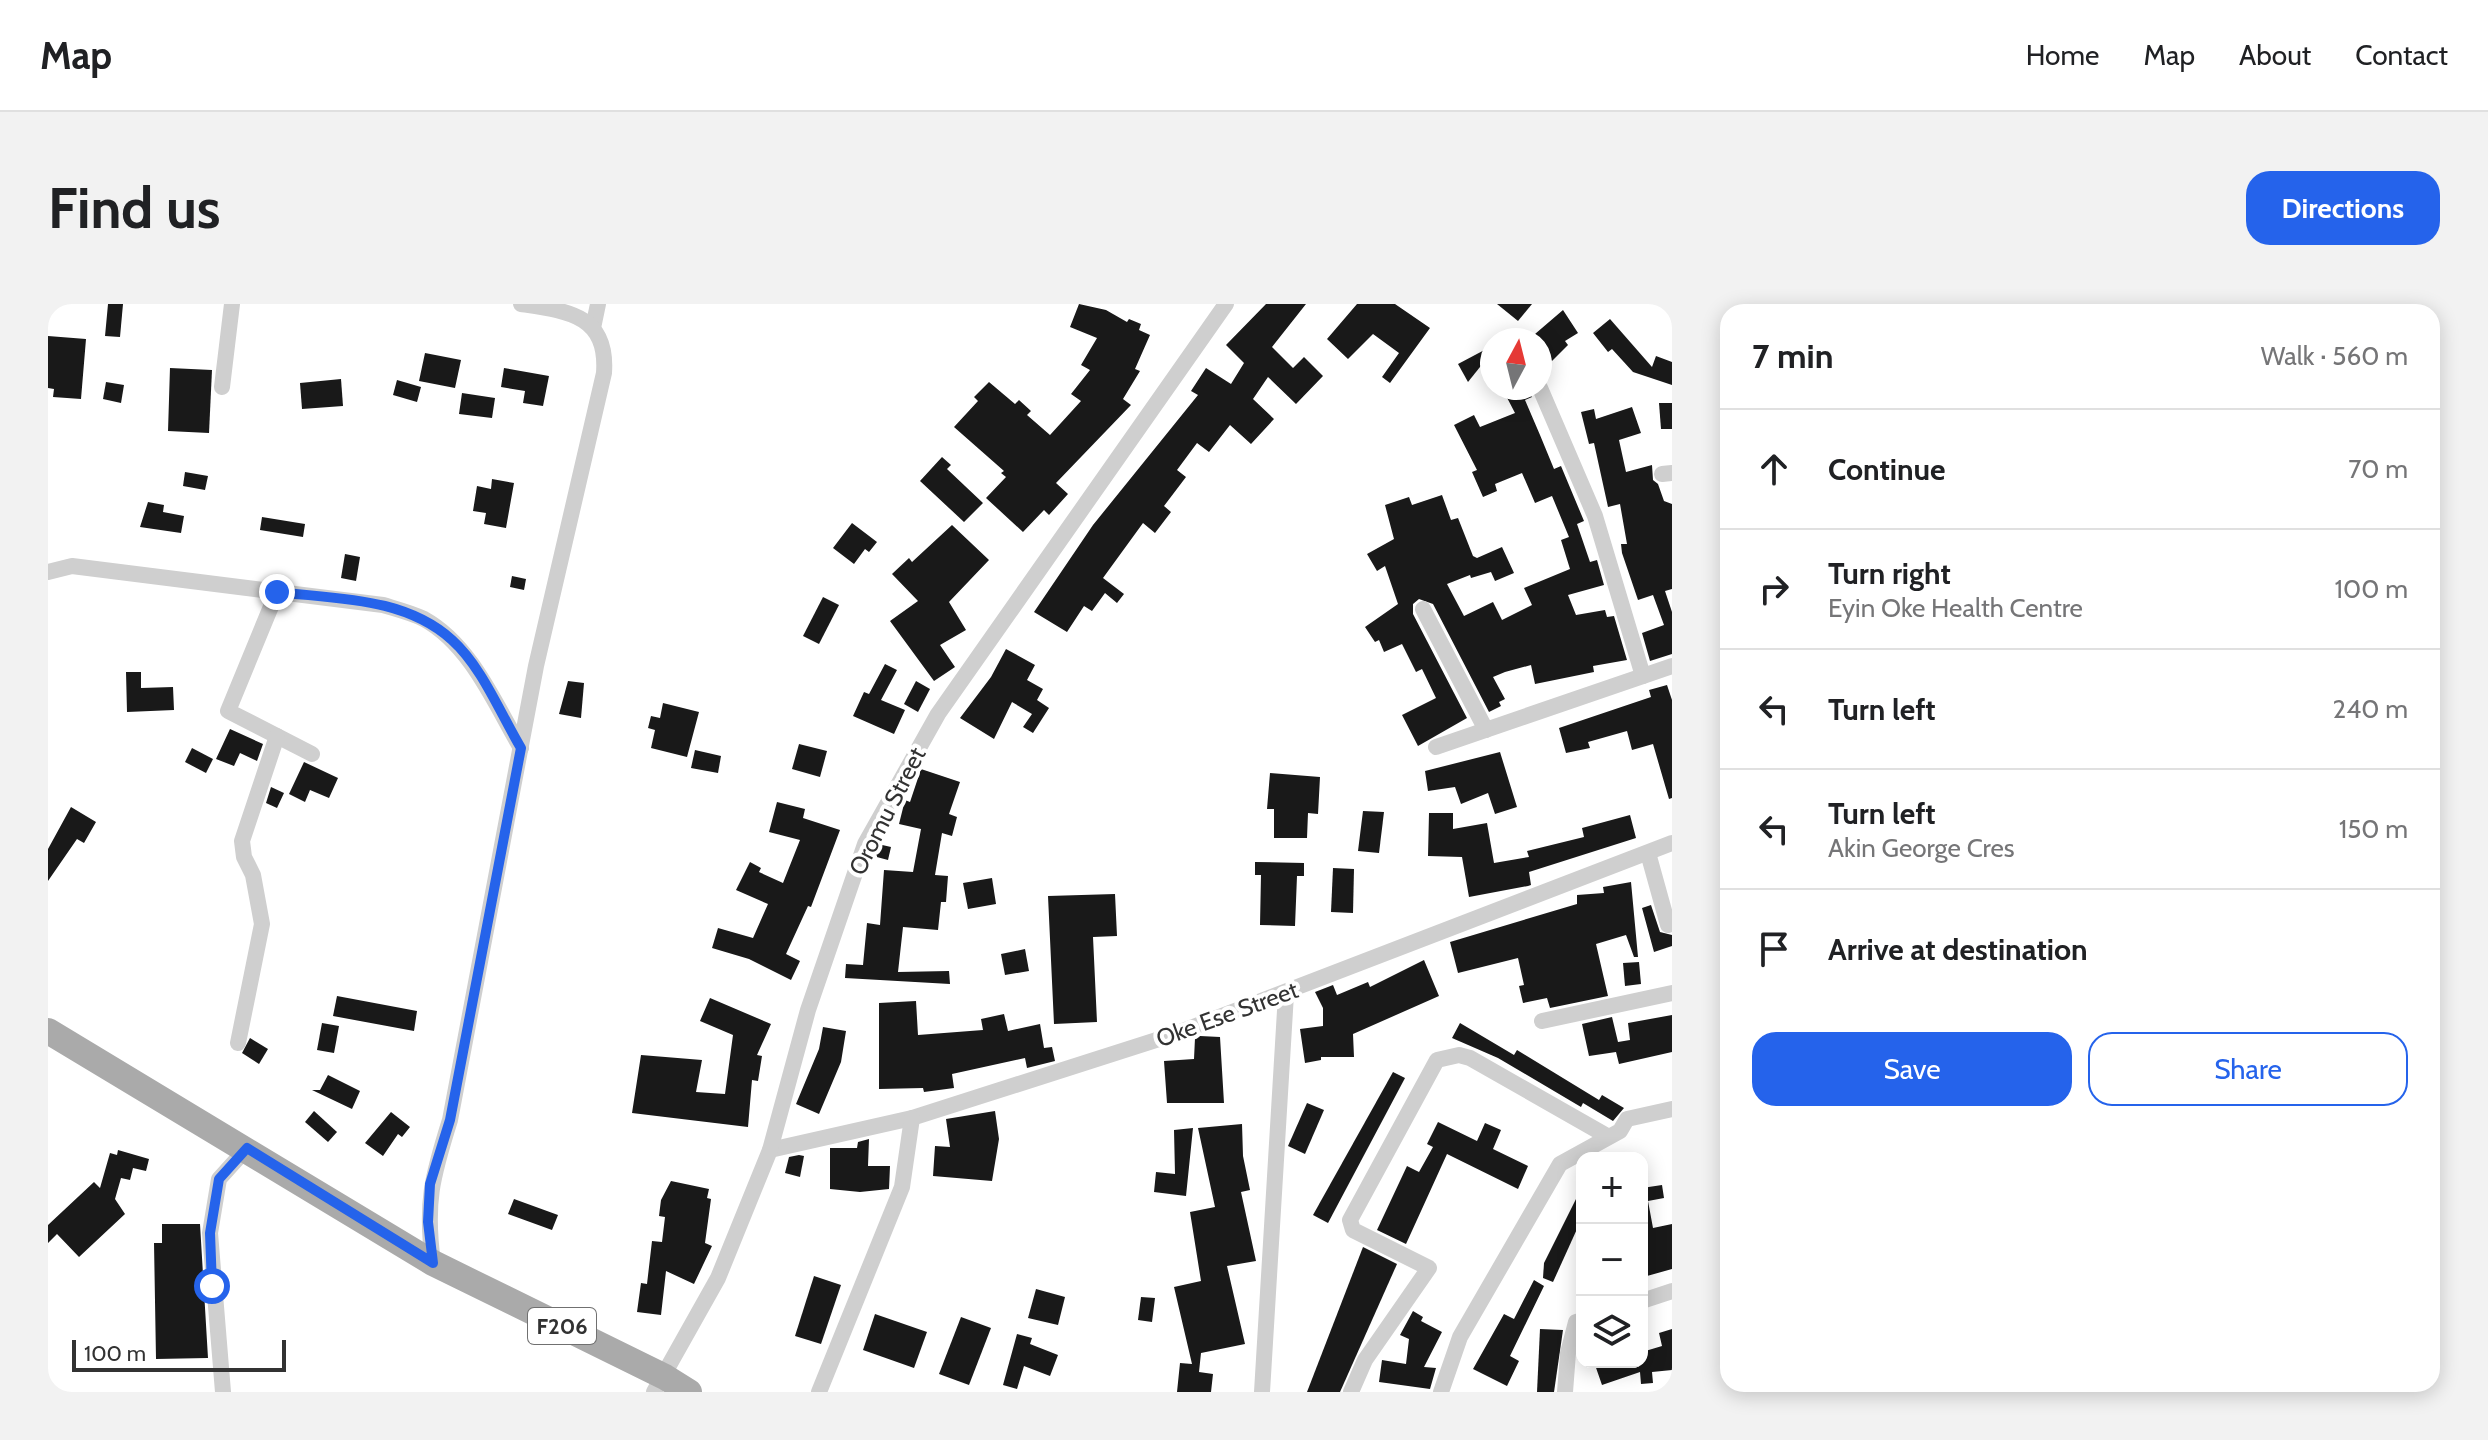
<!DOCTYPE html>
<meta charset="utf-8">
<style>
:root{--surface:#fff;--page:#f2f2f2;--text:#202124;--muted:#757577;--line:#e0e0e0;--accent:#2563eb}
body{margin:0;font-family:Cabin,sans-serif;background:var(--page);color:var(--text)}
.controls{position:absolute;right:24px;bottom:24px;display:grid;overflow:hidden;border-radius:16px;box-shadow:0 4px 20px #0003}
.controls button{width:72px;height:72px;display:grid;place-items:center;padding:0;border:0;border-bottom:2px solid var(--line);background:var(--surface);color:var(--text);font:40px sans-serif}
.compass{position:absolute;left:1432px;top:24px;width:72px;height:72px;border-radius:50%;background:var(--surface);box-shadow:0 4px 20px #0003;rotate:7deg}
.scale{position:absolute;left:24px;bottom:20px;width:214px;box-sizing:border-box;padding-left:8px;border:4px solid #323232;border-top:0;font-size:22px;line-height:28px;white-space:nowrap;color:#323232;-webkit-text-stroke:6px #fff;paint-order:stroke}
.stop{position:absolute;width:24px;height:24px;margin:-18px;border:6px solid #2563eb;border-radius:50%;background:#fff}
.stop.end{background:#2563eb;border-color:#fff;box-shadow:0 2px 8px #0008}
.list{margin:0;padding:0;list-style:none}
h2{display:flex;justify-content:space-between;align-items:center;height:104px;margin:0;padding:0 32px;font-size:34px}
h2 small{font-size:26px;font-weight:400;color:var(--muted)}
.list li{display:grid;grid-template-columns:52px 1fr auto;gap:24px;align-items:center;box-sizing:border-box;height:120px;padding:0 32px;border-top:2px solid var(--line)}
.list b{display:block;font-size:30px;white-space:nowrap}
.list p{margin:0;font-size:26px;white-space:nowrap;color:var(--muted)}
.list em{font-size:26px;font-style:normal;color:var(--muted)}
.actions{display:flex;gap:16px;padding:24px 32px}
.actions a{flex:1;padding:18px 0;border:2px solid var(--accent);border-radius:24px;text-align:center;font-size:28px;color:var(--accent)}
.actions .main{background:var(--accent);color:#fff}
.icon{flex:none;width:44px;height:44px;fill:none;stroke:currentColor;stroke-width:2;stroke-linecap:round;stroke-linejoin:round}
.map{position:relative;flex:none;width:1624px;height:1088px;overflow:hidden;border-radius:24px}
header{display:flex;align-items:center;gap:48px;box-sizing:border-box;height:112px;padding:0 40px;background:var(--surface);border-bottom:2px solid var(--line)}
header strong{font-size:38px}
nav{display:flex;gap:44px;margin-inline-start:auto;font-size:28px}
.intro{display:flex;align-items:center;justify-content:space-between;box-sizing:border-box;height:192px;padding:0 48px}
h1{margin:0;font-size:56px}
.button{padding:20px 36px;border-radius:24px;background:var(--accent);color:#fff;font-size:28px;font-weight:700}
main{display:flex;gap:48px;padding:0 48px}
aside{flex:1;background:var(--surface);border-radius:24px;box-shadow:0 4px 20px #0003}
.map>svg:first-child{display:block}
.building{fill:#191919}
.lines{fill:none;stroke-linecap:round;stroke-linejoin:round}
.minor{stroke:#cfcfcf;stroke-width:16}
.primary{stroke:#aaa;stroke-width:26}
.route{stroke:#2563eb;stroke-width:10}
.labels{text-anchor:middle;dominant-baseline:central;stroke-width:8;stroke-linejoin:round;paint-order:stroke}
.shield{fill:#fff;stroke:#707070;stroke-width:2}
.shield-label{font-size:22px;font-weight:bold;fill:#323232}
.street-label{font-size:24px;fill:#323232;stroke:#fff}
</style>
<header>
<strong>Map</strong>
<nav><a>Home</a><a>Map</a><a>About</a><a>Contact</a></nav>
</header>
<div class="intro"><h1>Find us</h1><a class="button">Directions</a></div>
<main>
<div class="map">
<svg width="1624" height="1088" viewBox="0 0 1624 1088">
<rect width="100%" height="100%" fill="#fff"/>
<!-- building -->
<g class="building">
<polygon points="60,0 75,0 72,33 57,32"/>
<polygon points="1031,0 1058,6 1079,18 1081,15 1093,20 1091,26 1102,31 1087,65 1092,67 1075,95 1083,101 1008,179 1020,190 1001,211 996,206 975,228 938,194 958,173 953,169 956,167 906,123 930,97 926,93 941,78 967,100 971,96 983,107 979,111 1002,131 1033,97 1023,90 1042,66 1033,61 1049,34 1022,23"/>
<polygon points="1218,0 1258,0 1224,43 1245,64 1256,53 1275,72 1248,100 1220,73 1205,95 1226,115 1203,140 1182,121 1161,148 1149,139 1129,166 1138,173 1116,202 1123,208 1107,229 1095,219 1055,274 1076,290 1069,299 1057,289 1044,307 1036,302 1019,328 986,308 1045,221 1150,91 1143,87 1158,64 1183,80 1196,59 1178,41"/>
<polygon points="1309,0 1347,0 1382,24 1342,79 1334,73 1351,49 1325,30 1300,55 1279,35"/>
<polygon points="1449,0 1484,0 1470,17"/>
<polygon points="1515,6 1530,29 1517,37 1520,41 1504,57 1492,44 1492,36 1480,36"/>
<polygon points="1562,15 1604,63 1608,52 1624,58 1624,81 1585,68 1564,45 1560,48 1545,29"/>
<polygon points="0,32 38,35 33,95 5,93 6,85 0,84"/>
<polygon points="1444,42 1444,48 1420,78 1410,60"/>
<polygon points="377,49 413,56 407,84 371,77"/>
<polygon points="122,64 164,66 161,129 120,127"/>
<polygon points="456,64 501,72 495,102 475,99 477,87 453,83"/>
<polygon points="293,75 295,102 254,105 252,79"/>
<polygon points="349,76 373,83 369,98 345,91"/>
<polygon points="58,78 76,81 73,99 55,95"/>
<polygon points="1454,84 1479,84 1484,93 1477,96 1492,131 1506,165 1513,162 1536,217 1529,220 1542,258 1549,256 1556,281 1520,291 1528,311 1557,306 1559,313 1566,312 1579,356 1545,362 1546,368 1487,380 1483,361 1457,368 1445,373 1457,395 1451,398 1453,402 1441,408 1385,300 1371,295 1365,300 1365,310 1419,414 1370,442 1354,411 1388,394 1374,365 1368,368 1354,340 1336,348 1331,336 1327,338 1317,323 1350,300 1337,262 1329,267 1319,250 1346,235 1337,201 1361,193 1364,201 1394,191 1403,216 1410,214 1425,252 1429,254 1454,243 1466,269 1447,277 1443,268 1423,274 1422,271 1399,280 1416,312 1445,298 1454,316 1484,301 1476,284 1522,265 1513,236 1521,233 1504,192 1487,199 1474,169 1447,180 1449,187 1435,193 1424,168 1429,166 1406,121 1426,111 1432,123 1467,109"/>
<polygon points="414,89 447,94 444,114 411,110"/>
<polygon points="1611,99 1624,99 1624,125 1613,125"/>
<polygon points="1584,103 1593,129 1571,136 1578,168 1604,161 1605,176 1610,180 1616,197 1624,200 1624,285 1617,287 1624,308 1624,350 1602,357 1594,329 1616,321 1605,291 1590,296 1574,249 1573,240 1579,240 1572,200 1560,203 1546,139 1541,140 1533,108 1546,105 1548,115"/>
<polygon points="894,153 903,161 899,165 935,199 916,218 872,177"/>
<polygon points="137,168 160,172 157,186 135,182"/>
<polygon points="444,175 466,179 458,224 436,220 438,209 425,207 429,182 443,185"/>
<polygon points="100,198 116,201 115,208 136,212 133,229 92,223"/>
<polygon points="214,213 257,220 255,233 212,226"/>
<polygon points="804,219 829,238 821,248 817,245 806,260 785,244"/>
<polygon points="904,221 941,256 901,298 918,326 892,341 907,363 886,377 842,317 870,297 844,270 861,254 864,258"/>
<polygon points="297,250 312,253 308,277 293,274"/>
<polygon points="464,272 478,275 476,286 462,283"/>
<polygon points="775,293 791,301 771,340 755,332"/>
<polygon points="958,345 987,361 979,376 995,385 989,396 1001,404 985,429 975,423 984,410 964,398 946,435 912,414 943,373"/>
<polygon points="837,360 849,366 833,396 857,406 846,430 805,412 816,388 821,390"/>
<polygon points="78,368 93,368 93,384 125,383 126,406 79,408"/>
<polygon points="520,377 536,379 533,414 511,410"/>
<polygon points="868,377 882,385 870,408 856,400"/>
<polygon points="1619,381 1624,396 1624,494 1621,495 1605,440 1584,446 1579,427 1540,438 1542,444 1518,449 1511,424 1603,393 1601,386"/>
<polygon points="615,399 651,408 639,453 603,444 607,426 600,424 603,412 612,414"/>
<polygon points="182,425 215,440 209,457 192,449 186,462 168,455"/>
<polygon points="751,440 779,447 772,473 744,465"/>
<polygon points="144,444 165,455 158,469 137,458"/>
<polygon points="647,446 673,452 670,469 643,464"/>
<polygon points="1452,448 1469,503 1447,510 1440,489 1413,500 1407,483 1380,487 1377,467"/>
<polygon points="256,458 290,474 281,494 262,486 257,498 241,490"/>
<polygon points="873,465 912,478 901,510 909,513 904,532 894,529 887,571 900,572 898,598 893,598 890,626 855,623 850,668 901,667 902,680 797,674 798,660 815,661 819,619 832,621 836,566 865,568 873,525 851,520 857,496 862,498"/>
<polygon points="1222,469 1272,473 1270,510 1260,509 1259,534 1226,534 1226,505 1219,505"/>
<polygon points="223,483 236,489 229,504 218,499"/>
<polygon points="729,498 757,505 755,514 792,526 763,603 760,602 738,650 752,657 743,676 701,655 664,644 670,624 705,634 720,600 688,586 702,558 713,564 711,568 735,579 752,536 721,528"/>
<polygon points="23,503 48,518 36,539 29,535 0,577 0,545"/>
<polygon points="1315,507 1336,508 1331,549 1310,547"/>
<polygon points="1381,509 1405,509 1405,525 1439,519 1446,559 1481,553 1479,547 1536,533 1534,524 1582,511 1588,534 1481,568 1483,581 1480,582 1421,593 1414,553 1380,552"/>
<polygon points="830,540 843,543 840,556 825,552"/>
<polygon points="1207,558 1256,559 1256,572 1249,572 1247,622 1212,621 1213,571 1207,571"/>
<polygon points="1285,564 1306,565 1305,609 1283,608"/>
<polygon points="944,574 948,600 920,605 915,579"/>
<polygon points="1583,578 1590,653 1586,653 1578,631 1548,640 1560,692 1502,704 1499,694 1475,699 1471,682 1476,681 1470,654 1410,669 1402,638 1529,600 1529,591 1556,589 1555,583"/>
<polygon points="1067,590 1069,632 1045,633 1049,718 1006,720 1000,592"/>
<polygon points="1603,601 1612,628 1624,631 1624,642 1606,648 1594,604"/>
<polygon points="977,645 981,667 957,671 953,650"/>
<polygon points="1376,656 1391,692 1305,730 1306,753 1273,753 1273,756 1257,759 1252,725 1275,722 1275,704 1267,688 1285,681 1289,691 1320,678 1322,683"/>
<polygon points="1591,658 1593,680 1577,682 1575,659"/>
<polygon points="289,692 369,707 366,727 285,712"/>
<polygon points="662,694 723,720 709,751 714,752 710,777 704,776 700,823 584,809 593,751 654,756 648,788 677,790 685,731 652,717"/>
<polygon points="868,697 870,731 935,726 933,715 956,710 960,727 992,720 996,744 1004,743 1007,757 979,764 977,754 904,770 906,784 876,788 875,784 831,785 831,699"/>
<polygon points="1624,711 1624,748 1571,760 1568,748 1541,752 1534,720 1564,713 1570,738 1582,736 1580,719"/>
<polygon points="274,719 291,722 286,749 269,746"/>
<polygon points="1412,719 1466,751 1469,746 1551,796 1554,791 1576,804 1565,817 1535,799 1533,803 1450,754 1404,734"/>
<polygon points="775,723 798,727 793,758 771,810 748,800 771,745"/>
<polygon points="1152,732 1172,733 1176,799 1119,799 1116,757 1146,755 1147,734"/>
<polygon points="202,734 220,745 211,760 194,749"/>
<polygon points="1345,768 1357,774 1280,919 1265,911"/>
<polygon points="280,771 312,787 304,805 264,786 272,786"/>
<polygon points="1259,799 1276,806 1257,850 1240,842"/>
<polygon points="266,807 289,828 280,838 257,818"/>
<polygon points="947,807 951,835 944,877 885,872 887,842 902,843 898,815"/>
<polygon points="343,808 362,823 354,833 350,830 335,852 317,839"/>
<polygon points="1390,818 1429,837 1437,819 1453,826 1445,845 1480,862 1470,885 1399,850 1358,940 1329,926 1359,862 1371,868 1385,843 1379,840"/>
<polygon points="1194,820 1195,852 1202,886 1193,888 1208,957 1179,962 1197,1040 1153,1049 1151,1068 1165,1070 1163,1088 1129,1088 1132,1059 1144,1060 1126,983 1153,977 1142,908 1167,903 1150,824"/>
<polygon points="1145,824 1138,892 1106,888 1108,868 1127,870 1126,826"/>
<polygon points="821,835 820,862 842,862 841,885 812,888 782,885 782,844 809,844 810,838"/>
<polygon points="70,846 101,855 98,867 85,864 82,876 73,874 67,895 77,910 31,953 9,930 0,939 0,921 46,878 52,884 62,849 69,851"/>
<polygon points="751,851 756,852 752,873 737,869 741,853"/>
<polygon points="623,877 661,885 659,894 663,895 657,939 664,942 646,980 618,967 613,1011 589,1008 593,979 599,980 604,937 614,938 617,913 611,912 613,896"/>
<polygon points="1614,881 1616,894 1600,897 1605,924 1624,920 1624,965 1599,972 1594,950 1594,884"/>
<polygon points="1534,883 1534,914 1505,978 1495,974 1496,959"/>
<polygon points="466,895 510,911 504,926 460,910"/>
<polygon points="114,920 152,920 160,1054 108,1055 106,939 114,939"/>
<polygon points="1315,943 1349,960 1292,1088 1259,1088"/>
<polygon points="766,972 793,981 773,1040 747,1032"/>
<polygon points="1486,976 1496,982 1462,1052 1471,1057 1459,1082 1425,1065 1456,1010 1466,1015"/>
<polygon points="988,985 1017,993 1010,1021 980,1014"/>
<polygon points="1093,993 1107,994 1104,1018 1090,1016"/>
<polygon points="1365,1007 1375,1013 1373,1017 1394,1028 1376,1063 1388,1064 1382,1085 1331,1078 1334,1056 1358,1060 1361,1035 1352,1031"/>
<polygon points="827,1010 879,1028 866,1064 815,1046"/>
<polygon points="913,1013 943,1024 921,1081 891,1070"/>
<polygon points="1492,1025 1515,1026 1506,1088 1489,1088"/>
<polygon points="1624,1025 1624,1066 1604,1068 1605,1079 1593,1080 1592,1068 1554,1081 1546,1058 1594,1058 1594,1048 1614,1042 1611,1029"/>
<polygon points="969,1030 984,1034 982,1040 1010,1051 1002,1072 976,1062 969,1085 955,1081"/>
</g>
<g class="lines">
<!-- minor -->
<g class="minor">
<polyline points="545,24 550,0"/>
<polyline points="174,83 184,0"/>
<polyline points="1492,84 1547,212 1595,372"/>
<polyline points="1614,170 1624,169"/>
<path d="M 0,268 L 24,262 L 335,301 C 348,305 364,309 376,315 C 423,341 447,400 473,444"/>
<polyline points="229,288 180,407 264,450"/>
<polyline points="1375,305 1438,426"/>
<polyline points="1388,443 1624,362"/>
<polyline points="1600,549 1620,621"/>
<polyline points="1494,717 1624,689"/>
<polyline points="190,739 214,620 205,571 196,553 194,537 229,432"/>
<polyline points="722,846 864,814 1127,730 1624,539"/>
<path d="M 385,959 C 377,899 384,873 402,816 L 488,362 L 556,69 C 560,11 520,7 473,0"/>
<polyline points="1594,997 1624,987"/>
<polyline points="175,1088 162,929 171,875 199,844"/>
<polyline points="606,1088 670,974 722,846 760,706 817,540 890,410 1178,0"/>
<polyline points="771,1088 854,883 864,814"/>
<polyline points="1214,1088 1238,690"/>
<polyline points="1303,1088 1317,1056 1381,964 1305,926 1302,916 1389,756 1411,751 1422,754 1559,832"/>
<polyline points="1393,1088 1412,1033 1512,860 1572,827 1579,815 1624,805"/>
<polyline points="1517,1088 1520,1049 1528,1018 1534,1016"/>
</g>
<!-- primary -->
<polyline class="primary" points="0,727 385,959 617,1073 641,1088"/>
</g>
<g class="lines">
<!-- route -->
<path class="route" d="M 164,982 L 162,929 L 171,875 L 199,844 L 385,959 L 380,918 L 382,880 L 402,816 L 473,444 C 452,409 434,363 404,336 C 357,293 288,295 229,288"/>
</g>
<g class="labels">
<!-- shield labels -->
<rect class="shield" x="480" y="1004" width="68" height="36" rx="6"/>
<g class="shield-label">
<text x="514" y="1022">F206</text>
</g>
<!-- street labels -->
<g class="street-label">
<text transform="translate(839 507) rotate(-63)">Oromu Street</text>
<text transform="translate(1179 710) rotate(-20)">Oke Ese Street</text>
</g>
</g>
</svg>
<div class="controls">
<button>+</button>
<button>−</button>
<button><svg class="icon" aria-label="layers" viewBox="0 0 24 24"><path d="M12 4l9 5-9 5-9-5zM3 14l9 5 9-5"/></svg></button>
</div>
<svg class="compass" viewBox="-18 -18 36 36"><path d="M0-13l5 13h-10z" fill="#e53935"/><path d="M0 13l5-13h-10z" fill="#757577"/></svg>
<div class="scale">100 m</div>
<div class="stop" style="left:164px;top:982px"></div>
<div class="stop end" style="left:229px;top:288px"></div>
</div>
<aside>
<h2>7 min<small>Walk · 560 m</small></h2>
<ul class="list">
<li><svg class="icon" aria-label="ahead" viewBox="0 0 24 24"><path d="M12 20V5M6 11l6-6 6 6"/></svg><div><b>Continue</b></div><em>70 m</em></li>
<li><svg class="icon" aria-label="right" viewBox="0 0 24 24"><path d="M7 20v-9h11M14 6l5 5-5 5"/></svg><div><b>Turn right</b><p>Eyin Oke Health Centre</p></div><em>100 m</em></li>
<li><svg class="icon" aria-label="left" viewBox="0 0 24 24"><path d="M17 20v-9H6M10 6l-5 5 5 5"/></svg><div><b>Turn left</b></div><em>240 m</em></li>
<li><svg class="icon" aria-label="left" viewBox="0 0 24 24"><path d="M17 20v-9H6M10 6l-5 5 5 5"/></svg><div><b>Turn left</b><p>Akin George Cres</p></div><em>150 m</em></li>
<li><svg class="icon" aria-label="arrive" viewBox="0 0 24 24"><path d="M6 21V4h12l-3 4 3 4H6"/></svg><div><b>Arrive at destination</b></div></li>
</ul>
<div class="actions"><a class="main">Save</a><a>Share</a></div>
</aside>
</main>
